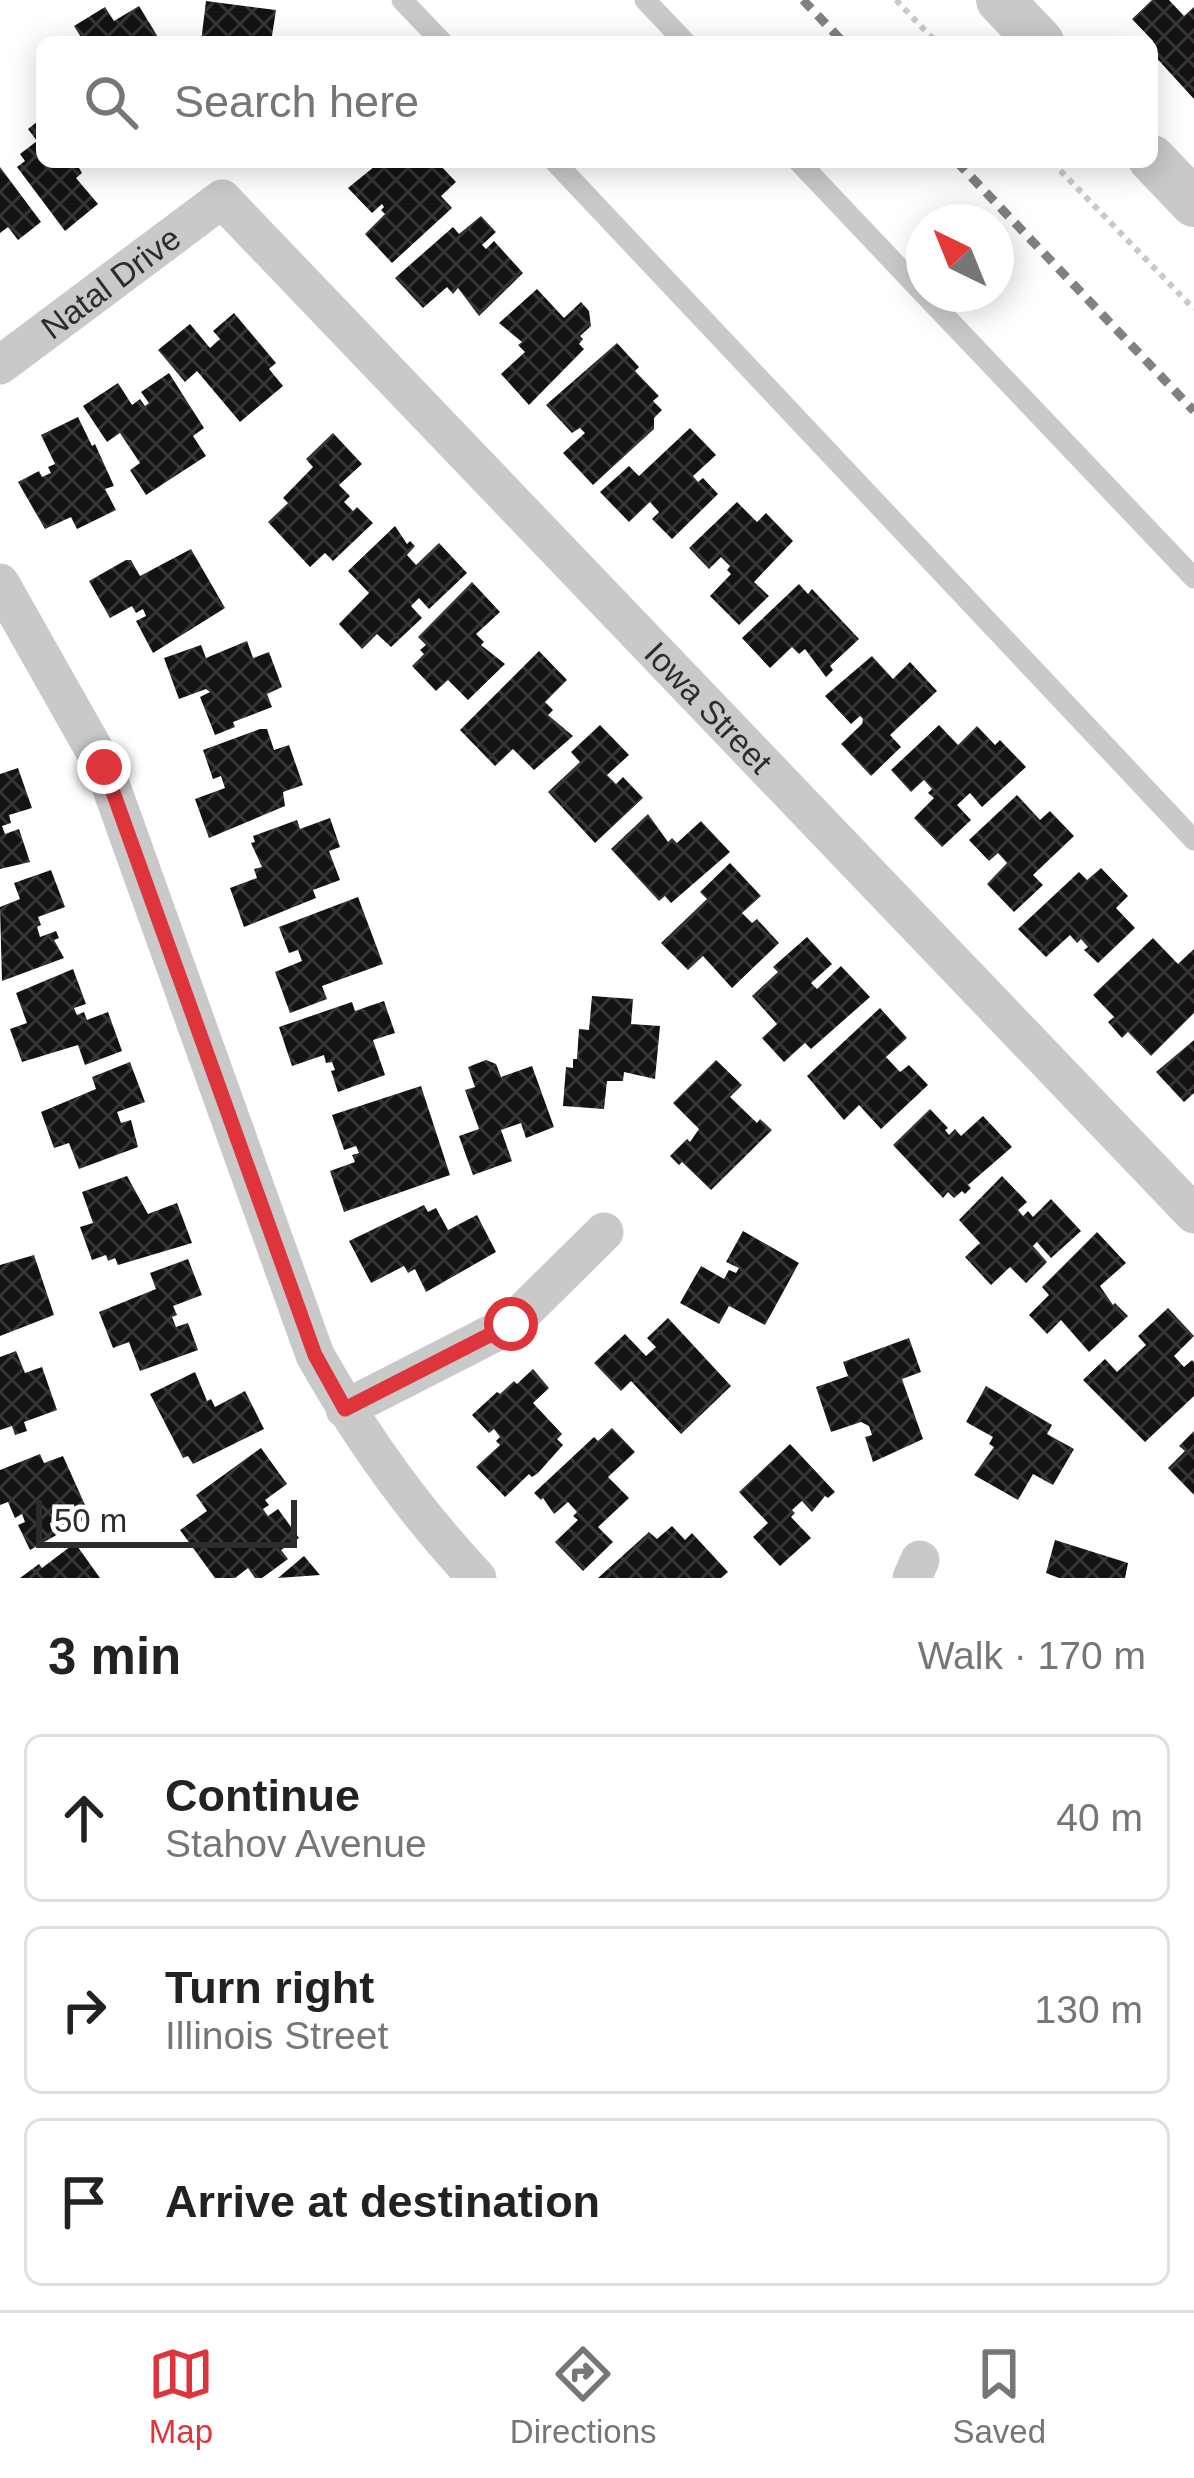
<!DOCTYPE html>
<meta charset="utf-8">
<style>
:root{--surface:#fff;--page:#f2f2f2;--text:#222;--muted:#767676;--line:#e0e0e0;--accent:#de343c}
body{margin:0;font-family:Helvetica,sans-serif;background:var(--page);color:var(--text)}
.compass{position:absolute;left:906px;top:204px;width:108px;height:108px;border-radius:50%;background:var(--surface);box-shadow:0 6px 30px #0003;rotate:317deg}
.scale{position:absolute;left:36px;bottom:30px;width:261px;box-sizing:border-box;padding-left:12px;border:6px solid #2c2c2c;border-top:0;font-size:33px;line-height:42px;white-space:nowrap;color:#2c2c2c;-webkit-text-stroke:9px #fff;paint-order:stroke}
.stop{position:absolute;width:36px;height:36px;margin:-27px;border:9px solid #de343c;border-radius:50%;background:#fff}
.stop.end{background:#de343c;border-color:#fff;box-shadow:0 3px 12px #0008}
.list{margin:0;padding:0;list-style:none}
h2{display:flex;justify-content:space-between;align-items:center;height:156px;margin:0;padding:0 48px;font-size:51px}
h2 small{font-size:39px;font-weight:400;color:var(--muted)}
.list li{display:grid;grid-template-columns:78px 1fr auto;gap:36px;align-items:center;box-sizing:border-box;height:168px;margin:0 24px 24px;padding:0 24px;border:3px solid var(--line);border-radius:18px}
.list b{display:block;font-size:45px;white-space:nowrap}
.list p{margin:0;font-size:39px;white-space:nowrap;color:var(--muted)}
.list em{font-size:39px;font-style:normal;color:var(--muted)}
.icon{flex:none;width:66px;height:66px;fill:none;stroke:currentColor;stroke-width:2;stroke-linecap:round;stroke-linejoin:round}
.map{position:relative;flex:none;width:1194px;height:1578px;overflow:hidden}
.search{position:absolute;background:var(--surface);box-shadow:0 6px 30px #0003;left:36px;right:36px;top:36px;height:132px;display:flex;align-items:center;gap:30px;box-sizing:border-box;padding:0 42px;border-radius:18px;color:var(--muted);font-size:45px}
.sheet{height:732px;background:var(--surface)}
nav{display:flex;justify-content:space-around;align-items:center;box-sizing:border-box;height:168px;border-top:3px solid var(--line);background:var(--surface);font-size:33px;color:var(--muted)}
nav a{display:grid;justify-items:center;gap:6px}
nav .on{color:var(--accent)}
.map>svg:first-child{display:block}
.building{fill:url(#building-cross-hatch)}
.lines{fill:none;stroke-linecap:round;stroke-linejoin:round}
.path{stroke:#c9c9c9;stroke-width:6;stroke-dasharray:6 6;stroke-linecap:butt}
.service{stroke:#c9c9c9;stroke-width:21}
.minor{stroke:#c9c9c9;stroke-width:39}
.tertiary{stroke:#c9c9c9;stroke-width:48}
.rail{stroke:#818181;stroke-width:9;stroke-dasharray:12 9;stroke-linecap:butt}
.route{stroke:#de343c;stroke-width:15}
.labels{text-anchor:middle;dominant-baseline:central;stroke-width:12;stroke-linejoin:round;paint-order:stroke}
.street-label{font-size:33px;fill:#2c2c2c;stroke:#fff}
</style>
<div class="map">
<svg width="1194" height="1578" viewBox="0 0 1194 1578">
<defs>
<pattern id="building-cross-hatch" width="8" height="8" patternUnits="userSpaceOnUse" patternTransform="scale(3)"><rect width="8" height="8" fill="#131313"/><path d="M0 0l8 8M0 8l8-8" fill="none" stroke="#363636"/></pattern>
</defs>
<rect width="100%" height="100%" fill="#fff"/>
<!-- building -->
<g class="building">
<polygon points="1152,0 1169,0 1184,16 1194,7 1194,99 1152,53 1153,41 1132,19"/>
<polygon points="206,1 276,10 271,42 201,42"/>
<polygon points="139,6 161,42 84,42 74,26 105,7 114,21"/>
<polygon points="42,118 42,162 86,162 79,168 82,173 76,178 98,204 65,231 17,167 25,161 20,154 37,141 28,129"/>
<polygon points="380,162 410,162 416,168 422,162 437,162 456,182 441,196 452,208 392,263 365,234 385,214 381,210 384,207 382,204 372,213 348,188"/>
<polygon points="0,167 41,222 18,240 8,227 0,233"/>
<polygon points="481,216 496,232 482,245 486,249 494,241 523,273 479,316 458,288 453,294 447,287 423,308 395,278 453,227 459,234"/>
<polygon points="537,289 564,318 581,302 589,311 591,326 580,336 583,339 579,344 584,349 529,405 501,374 525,352 518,345 522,342 499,323"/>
<polygon points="234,313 276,363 269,369 283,386 240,422 197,371 185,382 158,350 190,324 210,348 220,339 213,331"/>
<polygon points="617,343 639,367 635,371 659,396 653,401 662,410 654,418 654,429 593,485 563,453 585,433 580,428 583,426 572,433 546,405"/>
<polygon points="169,373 204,428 193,436 206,456 146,495 130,470 140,463 120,433 107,442 83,406 118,383 132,405 140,399 145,406 149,403 141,392"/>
<polygon points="78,417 92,446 95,444 114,486 105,489 116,510 77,529 71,517 45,529 18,482 39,471 42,477 51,473 48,467 55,464 41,435"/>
<polygon points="690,428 716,455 693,476 698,482 703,478 718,494 672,539 652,519 659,512 650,502 629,522 600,492 629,466 639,476"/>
<polygon points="333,433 362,464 339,485 350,496 344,502 353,511 357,507 373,523 333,561 325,553 310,567 268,522 288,503 283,498 313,467 306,459"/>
<polygon points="737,502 757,522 766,513 793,541 754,582 769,596 739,625 710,596 731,574 727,570 730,566 721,557 709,569 689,548"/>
<polygon points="395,526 407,544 410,541 415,546 407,555 416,565 439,543 467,573 429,609 419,598 411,606 422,618 391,647 377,634 362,649 339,624 369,593 348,571"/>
<polygon points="191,549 225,608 153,653 136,621 146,616 143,609 136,613 132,606 110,618 89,581 126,560 131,560 140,576"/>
<polygon points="472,582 500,612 476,634 484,642 481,645 505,664 468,700 448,680 436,691 412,666 424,654 420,650 426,645 418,637"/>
<polygon points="799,584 808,594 812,589 859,639 830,666 833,670 826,677 805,649 799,654 792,647 770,668 742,638"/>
<polygon points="247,641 253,658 269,652 282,687 267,694 272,707 233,722 235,727 215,735 200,697 210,692 206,689 179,699 164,658 201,645 206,658"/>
<polygon points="539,651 567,680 545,702 553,710 548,715 573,736 534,770 513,749 495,766 460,730"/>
<polygon points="872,656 893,679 910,662 937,691 890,735 901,747 871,776 841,744 862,724 863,719 860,716 851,724 825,696"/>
<polygon points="600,725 629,755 607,775 616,784 623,777 643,798 595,843 548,792 580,762 571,752"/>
<polygon points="939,725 958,745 977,726 995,745 1000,740 1026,767 982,807 970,793 957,805 971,820 942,847 914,818 934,798 928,793 932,789 924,780 911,792 891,770"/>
<polygon points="260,729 267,729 274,750 289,745 303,785 283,792 285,806 209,838 195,799 225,788 221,776 213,779 203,750"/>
<polygon points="18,768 32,808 9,815 11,823 2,826 5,834 19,829 30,862 0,869 0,774"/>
<polygon points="1017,795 1040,820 1050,811 1074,836 1033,875 1043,885 1014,912 987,884 1007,863 998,853 989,861 969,840"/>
<polygon points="648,814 668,842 672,838 677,843 701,821 730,852 671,903 665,896 659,901 611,849"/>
<polygon points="330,818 340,847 329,851 340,880 313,890 316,898 244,927 230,888 257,878 254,869 262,867 251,843 255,842 253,836 297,820 300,829"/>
<polygon points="730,863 761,896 742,913 752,923 757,919 779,943 732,988 703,956 688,970 661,943 707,899 700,892"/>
<polygon points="1101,868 1128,896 1116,908 1135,928 1098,963 1084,950 1088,947 1081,939 1077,943 1070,935 1046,957 1018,929 1079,872 1087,880"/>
<polygon points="51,870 65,907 38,917 41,925 37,927 40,937 56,931 59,938 54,940 64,958 2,981 0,907 20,899 14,883"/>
<polygon points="358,897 383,964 322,986 327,999 290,1013 275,972 302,961 298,950 289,953 279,927"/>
<polygon points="807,937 832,964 811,983 817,989 841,966 870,997 811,1049 805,1043 784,1062 762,1038 777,1024 752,996 778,972 773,967"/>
<polygon points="1153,938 1178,964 1194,949 1194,1013 1151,1056 1128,1032 1122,1038 1108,1022 1114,1017 1093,995"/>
<polygon points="73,969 86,1004 74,1008 77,1015 84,1012 87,1020 108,1012 122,1051 85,1065 78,1045 22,1062 10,1029 27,1023 16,993"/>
<polygon points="592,996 633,999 631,1024 660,1026 655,1079 624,1072 623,1081 607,1081 604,1109 563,1106 566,1067 573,1068 573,1059 577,1059 579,1029 589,1030"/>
<polygon points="384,1001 395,1033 373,1040 385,1075 338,1092 331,1071 335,1070 332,1062 326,1063 324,1055 292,1066 279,1027 352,1002 355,1011"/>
<polygon points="880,1008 907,1038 886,1057 900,1072 909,1065 928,1085 881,1129 859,1105 844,1120 807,1076"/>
<polygon points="1194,1040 1194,1093 1184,1102 1156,1072"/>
<polygon points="486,1060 496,1064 501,1077 532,1066 554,1127 526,1138 521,1123 501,1130 512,1161 473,1175 459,1136 479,1129 465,1090 475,1087 468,1067"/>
<polygon points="716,1060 742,1085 730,1097 757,1123 760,1119 772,1130 711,1190 682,1162 679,1165 670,1156 687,1139 690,1142 699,1129 673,1103"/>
<polygon points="130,1062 145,1102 117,1112 121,1123 131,1120 138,1147 79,1169 69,1143 54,1148 41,1112 96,1089 92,1077"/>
<polygon points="421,1086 450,1175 344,1212 330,1171 355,1162 352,1155 359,1153 356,1146 344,1150 332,1115"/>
<polygon points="930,1109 948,1128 945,1130 949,1135 955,1129 961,1136 983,1116 1012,1147 968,1185 971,1188 965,1194 962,1191 954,1198 948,1192 943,1198 893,1145"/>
<polygon points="127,1176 148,1214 177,1203 192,1243 118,1265 115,1258 108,1261 106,1255 92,1260 80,1227 93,1223 82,1192"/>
<polygon points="1002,1176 1027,1202 1018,1210 1023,1216 1028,1211 1033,1217 1051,1199 1081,1231 1051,1258 1037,1242 1033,1246 1047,1262 1026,1283 1010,1267 991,1285 965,1257 980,1243 959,1220"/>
<polygon points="424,1205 428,1212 436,1208 448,1230 477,1215 496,1252 426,1292 415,1269 408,1273 404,1266 371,1283 349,1241"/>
<polygon points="743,1231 799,1263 765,1325 729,1306 719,1324 680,1303 701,1266 724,1279 729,1270 736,1273 739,1268 726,1262"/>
<polygon points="1097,1232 1126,1263 1100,1286 1113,1305 1115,1303 1128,1316 1089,1352 1061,1320 1047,1334 1029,1315 1049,1295 1042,1287"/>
<polygon points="34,1255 54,1315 0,1336 0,1265"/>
<polygon points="188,1259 202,1295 173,1306 177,1315 172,1317 176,1327 188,1323 198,1350 140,1371 129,1342 113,1348 99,1312 156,1289 150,1273"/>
<polygon points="1168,1308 1194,1336 1174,1356 1184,1367 1192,1360 1194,1362 1194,1396 1145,1442 1083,1380 1105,1359 1117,1372 1146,1345 1138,1336"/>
<polygon points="668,1318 731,1386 681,1434 631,1381 621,1391 594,1363 625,1334 646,1356 656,1347 647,1338"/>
<polygon points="909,1338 921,1372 902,1379 923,1439 873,1462 865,1437 872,1435 869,1426 861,1422 831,1432 816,1387 848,1376 843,1362"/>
<polygon points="16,1351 25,1373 42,1367 57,1410 24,1422 27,1431 15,1435 12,1426 0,1430 0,1357"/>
<polygon points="533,1369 549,1388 533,1403 562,1434 557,1439 563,1445 538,1473 532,1477 529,1474 505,1497 476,1467 500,1445 496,1441 500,1437 494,1429 489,1433 472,1415 497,1392 500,1394 514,1381 517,1384"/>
<polygon points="195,1372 207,1401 211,1399 215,1407 245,1391 264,1429 193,1464 188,1456 183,1458 150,1394"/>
<polygon points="986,1386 1052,1425 1047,1434 1074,1449 1053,1485 1033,1474 1018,1500 974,1475 994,1447 989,1444 993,1437 966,1422"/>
<polygon points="612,1428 635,1452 608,1477 629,1498 598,1527 613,1542 583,1571 555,1542 578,1520 573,1516 577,1512 568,1502 554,1514 543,1498 541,1500 534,1493 594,1437 598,1441"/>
<polygon points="1194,1431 1194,1495 1168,1468 1185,1451 1179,1446"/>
<polygon points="790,1444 835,1492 828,1498 825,1496 812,1512 802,1501 792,1510 795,1513 791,1517 811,1538 780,1566 753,1537 768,1523 739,1492"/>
<polygon points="261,1448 287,1484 265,1500 269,1505 263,1509 268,1516 278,1509 299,1538 281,1550 288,1559 262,1578 255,1578 248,1568 235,1578 215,1578 180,1530 207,1511 196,1495"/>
<polygon points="40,1454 44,1463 63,1456 90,1516 30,1550 18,1525 25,1522 22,1514 15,1518 8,1502 0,1505 0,1470"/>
<polygon points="672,1526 685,1540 692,1533 728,1572 721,1578 598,1578 649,1532 657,1539"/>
<polygon points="1055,1540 1128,1563 1125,1578 1059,1578 1046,1573"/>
<polygon points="75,1543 100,1578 20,1578 39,1564 42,1568"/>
<polygon points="304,1556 320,1575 278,1578"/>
</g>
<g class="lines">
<!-- path -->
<g class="path">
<polyline points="896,0 936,42"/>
<polyline points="1052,162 1194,309"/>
</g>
<!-- service -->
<g class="service">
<polyline points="402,0 442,42"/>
<polyline points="645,0 685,42"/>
<polyline points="555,162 1194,840"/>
<polyline points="799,162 924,294"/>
<polyline points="924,294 1194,578"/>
</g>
<!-- minor -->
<g class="minor">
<path id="s1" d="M 0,365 L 222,199 L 1194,1214"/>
<path d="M 0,583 L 104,767 L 315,1355 C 361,1437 413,1510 477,1578"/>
<polyline points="345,1409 511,1324 604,1232"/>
<polyline points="912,1578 920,1560"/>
</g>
<!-- tertiary -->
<g class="tertiary">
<polyline points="1000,0 1040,42"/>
<polyline points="1152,159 1194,203"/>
</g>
<!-- rail -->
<g class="rail">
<polyline points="803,0 843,42"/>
<polyline points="957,162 1194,411"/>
</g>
</g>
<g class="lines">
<!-- route -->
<polyline class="route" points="104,767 315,1355 345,1409 511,1324"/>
</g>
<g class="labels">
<!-- street labels -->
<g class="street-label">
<text stroke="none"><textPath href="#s1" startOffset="138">Natal Drive</textPath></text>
<text stroke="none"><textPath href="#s1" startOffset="981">Iowa Street</textPath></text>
</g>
</g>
</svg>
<svg class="compass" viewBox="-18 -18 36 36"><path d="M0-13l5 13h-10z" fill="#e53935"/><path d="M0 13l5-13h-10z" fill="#767676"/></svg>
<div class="scale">50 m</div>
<div class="stop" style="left:511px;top:1324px"></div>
<div class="stop end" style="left:104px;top:767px"></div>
<div class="search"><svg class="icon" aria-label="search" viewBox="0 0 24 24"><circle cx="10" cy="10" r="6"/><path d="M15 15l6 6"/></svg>Search here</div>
</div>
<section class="sheet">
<h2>3 min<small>Walk · 170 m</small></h2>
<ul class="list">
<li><svg class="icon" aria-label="ahead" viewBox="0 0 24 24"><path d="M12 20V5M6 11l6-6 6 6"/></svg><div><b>Continue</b><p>Stahov Avenue</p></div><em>40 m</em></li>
<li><svg class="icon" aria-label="right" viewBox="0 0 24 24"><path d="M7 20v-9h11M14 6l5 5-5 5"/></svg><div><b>Turn right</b><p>Illinois Street</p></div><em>130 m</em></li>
<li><svg class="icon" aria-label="arrive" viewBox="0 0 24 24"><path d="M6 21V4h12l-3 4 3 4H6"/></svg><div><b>Arrive at destination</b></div></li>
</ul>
</section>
<nav>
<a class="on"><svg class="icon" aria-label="map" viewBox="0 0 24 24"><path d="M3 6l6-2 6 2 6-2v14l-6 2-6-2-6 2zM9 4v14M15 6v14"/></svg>Map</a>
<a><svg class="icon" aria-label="directions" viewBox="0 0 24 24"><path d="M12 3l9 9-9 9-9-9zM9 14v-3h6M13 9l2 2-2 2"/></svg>Directions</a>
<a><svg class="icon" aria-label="saved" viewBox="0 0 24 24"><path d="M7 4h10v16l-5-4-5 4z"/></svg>Saved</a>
</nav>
